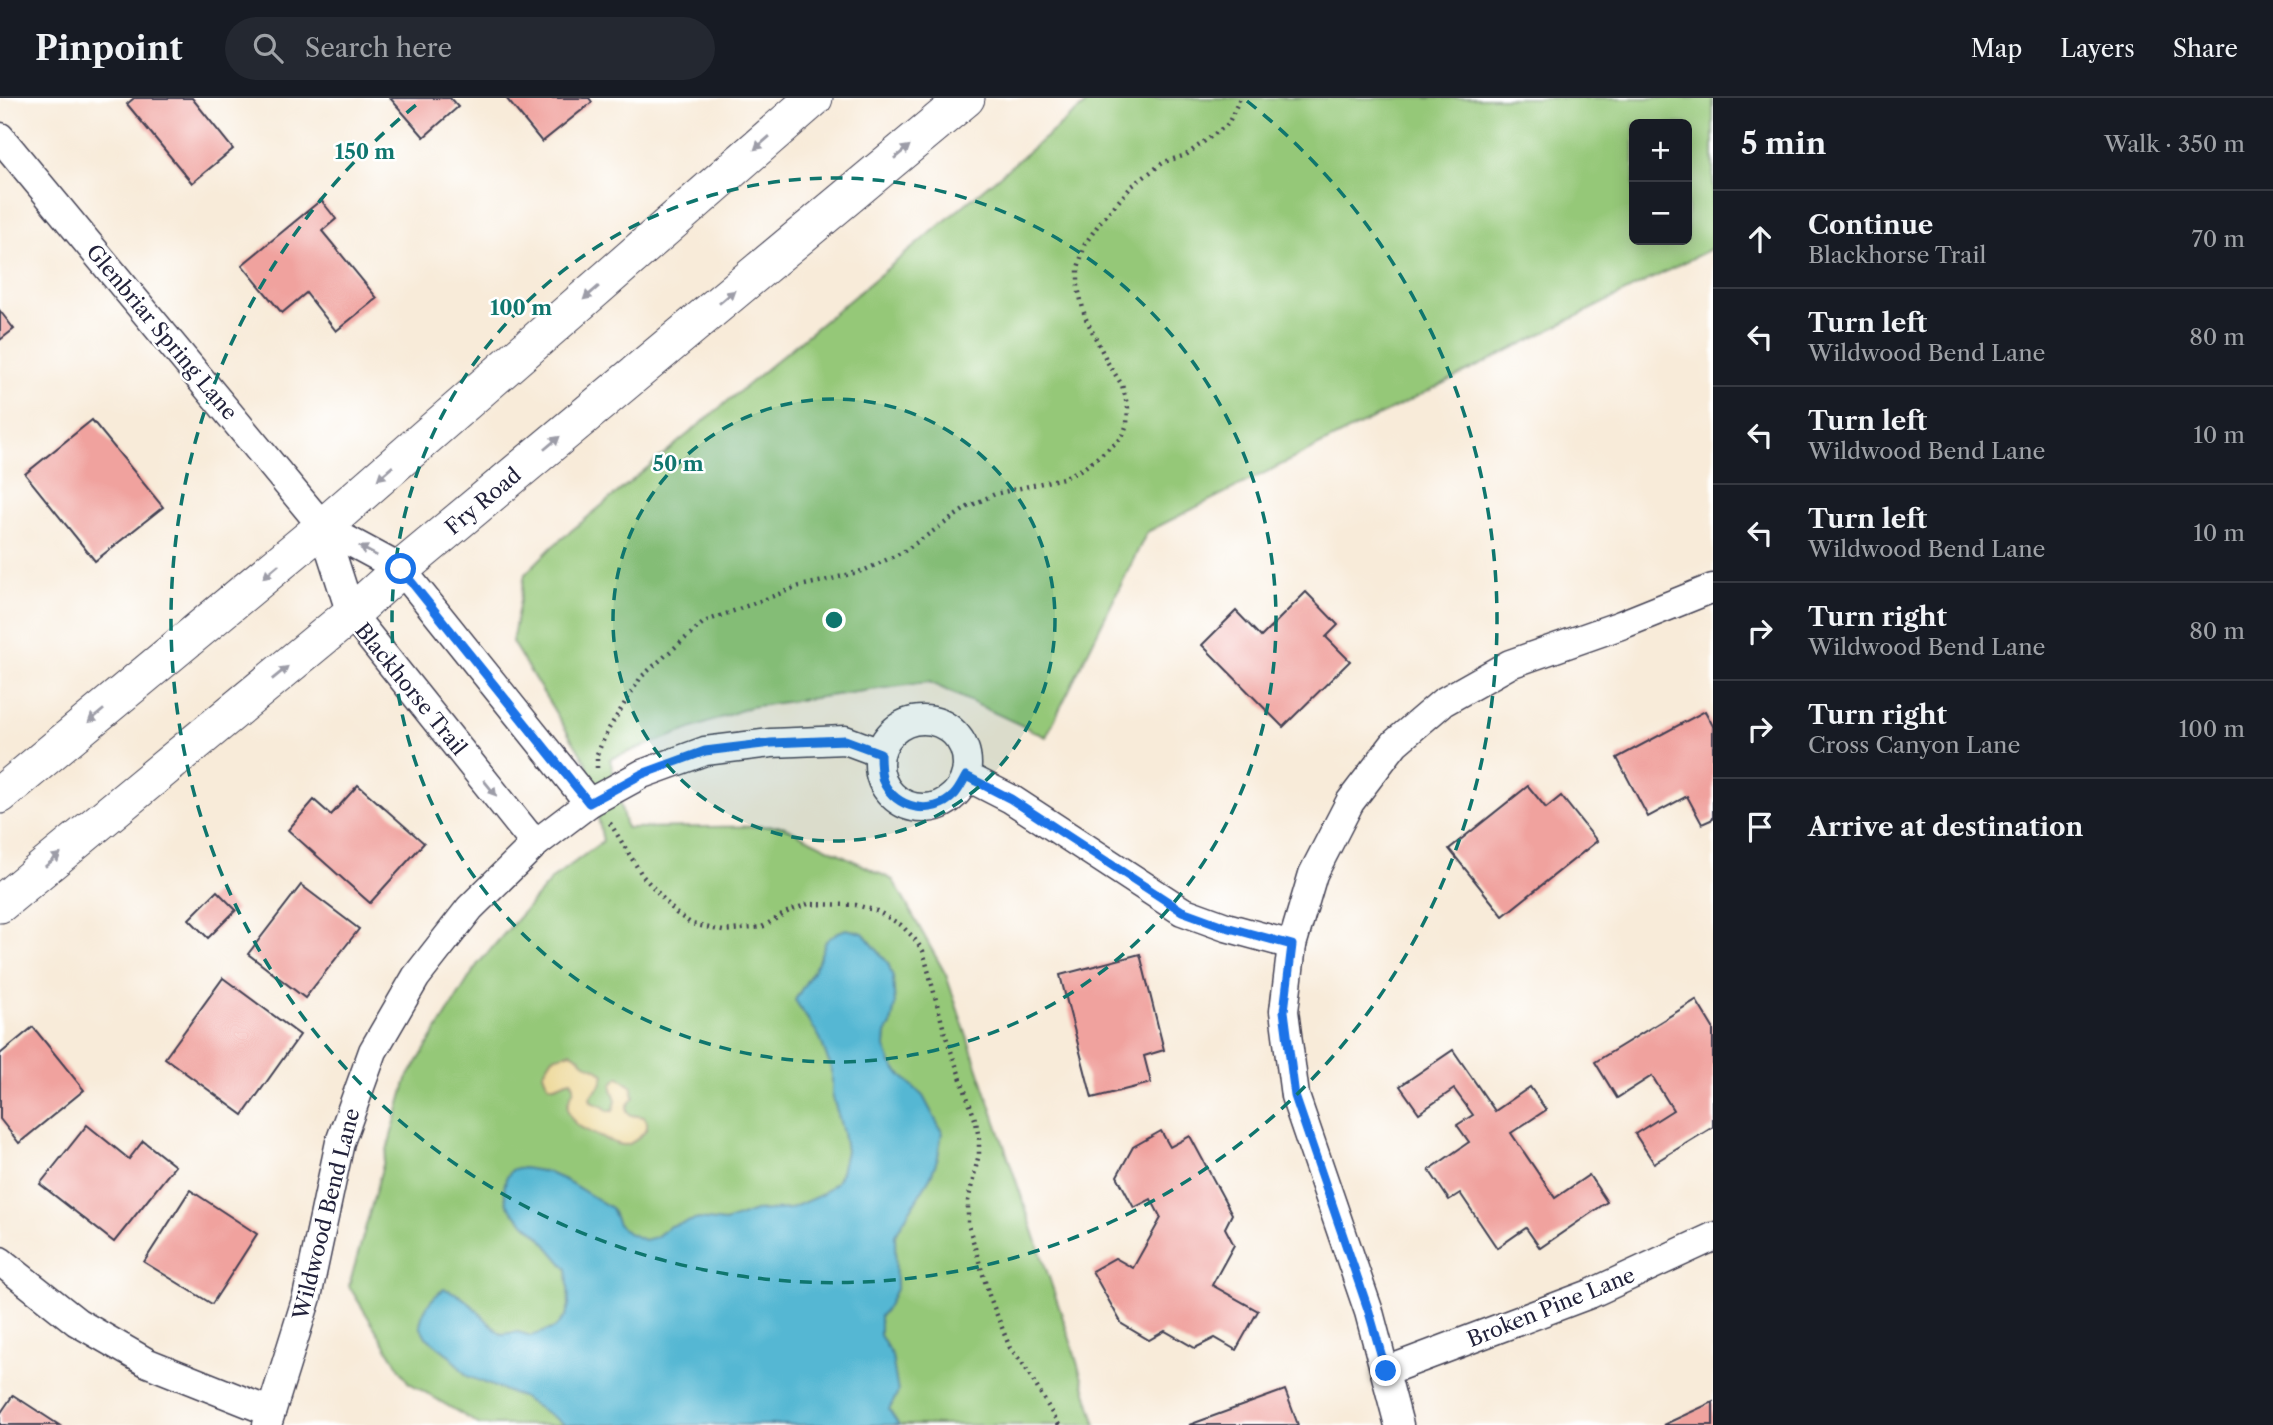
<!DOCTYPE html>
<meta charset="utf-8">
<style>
:root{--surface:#171b24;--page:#242831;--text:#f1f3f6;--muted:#9ea1a6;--line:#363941}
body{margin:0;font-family:"Libre Caslon Text",serif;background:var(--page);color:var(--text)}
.controls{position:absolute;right:21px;top:21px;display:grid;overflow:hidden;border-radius:10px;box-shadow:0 4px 18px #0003}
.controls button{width:63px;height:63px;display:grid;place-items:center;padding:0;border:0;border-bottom:2px solid var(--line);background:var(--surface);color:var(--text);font:35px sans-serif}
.stop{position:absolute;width:21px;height:21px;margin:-16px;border:5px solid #1a73e8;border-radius:50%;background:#fff}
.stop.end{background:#1a73e8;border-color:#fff;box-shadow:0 2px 7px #0008}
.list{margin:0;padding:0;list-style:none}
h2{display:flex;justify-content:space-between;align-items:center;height:91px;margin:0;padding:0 28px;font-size:30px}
h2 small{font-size:23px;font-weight:400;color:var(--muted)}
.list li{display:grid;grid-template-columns:46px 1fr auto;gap:21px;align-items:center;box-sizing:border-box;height:98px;padding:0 28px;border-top:2px solid var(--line)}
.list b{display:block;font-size:26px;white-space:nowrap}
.list p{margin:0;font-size:23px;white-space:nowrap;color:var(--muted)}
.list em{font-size:23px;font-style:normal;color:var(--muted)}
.icon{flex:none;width:38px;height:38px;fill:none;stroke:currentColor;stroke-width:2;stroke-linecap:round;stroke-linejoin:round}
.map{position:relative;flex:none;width:1713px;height:1327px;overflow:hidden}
header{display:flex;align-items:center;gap:42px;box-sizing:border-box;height:98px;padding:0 35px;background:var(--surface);border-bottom:2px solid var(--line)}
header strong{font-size:33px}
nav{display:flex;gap:38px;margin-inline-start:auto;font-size:24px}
.search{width:490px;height:63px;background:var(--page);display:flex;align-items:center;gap:18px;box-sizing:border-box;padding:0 24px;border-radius:38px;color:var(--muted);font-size:26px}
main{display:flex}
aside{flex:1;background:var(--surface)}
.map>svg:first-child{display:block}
.green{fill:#95c878;stroke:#5c755a;stroke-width:2;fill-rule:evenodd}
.sand{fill:#eeda9e;stroke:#887e6c;stroke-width:2}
.water{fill:#54b7d3;stroke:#3b6c87;stroke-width:2}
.building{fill:#f0a29e}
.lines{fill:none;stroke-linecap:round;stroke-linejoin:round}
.minor-casing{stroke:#424053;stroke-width:31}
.major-casing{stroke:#424053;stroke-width:39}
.path{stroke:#424053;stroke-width:4.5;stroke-dasharray:2 5;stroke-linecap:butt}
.minor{stroke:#fff;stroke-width:28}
.major{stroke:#fff;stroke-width:37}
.oneway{fill:#9c9ca7}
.route{stroke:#1a73e8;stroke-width:9}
.ring{fill:none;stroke:#0f766e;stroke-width:3.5;stroke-dasharray:12 9}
.labels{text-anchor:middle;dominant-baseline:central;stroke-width:5;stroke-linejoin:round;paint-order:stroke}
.street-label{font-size:21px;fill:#22223b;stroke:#fff}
.centre{fill:#0f766e;stroke:#fff;stroke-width:3.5}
.ring-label{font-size:21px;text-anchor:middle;font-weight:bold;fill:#0f766e;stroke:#fff;stroke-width:5;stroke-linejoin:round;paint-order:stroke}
</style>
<header>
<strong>Pinpoint</strong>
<div class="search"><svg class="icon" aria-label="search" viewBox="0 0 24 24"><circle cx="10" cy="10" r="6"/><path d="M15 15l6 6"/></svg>Search here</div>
<nav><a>Map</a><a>Layers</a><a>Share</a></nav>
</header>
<main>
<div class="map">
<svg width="1713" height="1327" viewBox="0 0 1713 1327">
<rect width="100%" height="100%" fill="#fff"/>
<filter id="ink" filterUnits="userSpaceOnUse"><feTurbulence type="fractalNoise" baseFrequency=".0143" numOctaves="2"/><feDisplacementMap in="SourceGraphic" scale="14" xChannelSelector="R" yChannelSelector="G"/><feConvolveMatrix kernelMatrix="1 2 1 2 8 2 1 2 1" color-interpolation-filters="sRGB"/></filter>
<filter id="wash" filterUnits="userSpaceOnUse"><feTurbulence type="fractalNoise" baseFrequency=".00686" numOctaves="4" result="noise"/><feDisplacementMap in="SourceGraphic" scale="28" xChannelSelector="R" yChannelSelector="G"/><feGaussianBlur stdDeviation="1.57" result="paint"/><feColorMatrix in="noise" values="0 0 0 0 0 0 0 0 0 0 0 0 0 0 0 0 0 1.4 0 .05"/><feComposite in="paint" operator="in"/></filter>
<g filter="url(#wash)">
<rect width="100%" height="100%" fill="#f8ebd9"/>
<!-- green -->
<path class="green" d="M 1093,0 L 1713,0 L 1713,150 L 1147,434 L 1046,639 L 929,584 L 750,609 L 610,661 L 626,730 L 783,728 L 893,782 L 946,877 L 1070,1241 L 1096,1327 L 480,1327 L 408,1284 L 349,1188 L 407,981 L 477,867 L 552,781 L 603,743 L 587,666 L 512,544 L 525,476 L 553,448 ZM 1634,26 L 1687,26 L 1687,142 L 1634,142 Z"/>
<!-- sand -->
<path class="sand" d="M 571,954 C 578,956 579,961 585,965 C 592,970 598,969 604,977 L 601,987 L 590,999 L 591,1004 L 604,1009 L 608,1013 L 613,1013 L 616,1003 C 614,992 606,988 619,979 L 632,989 L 634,999 L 627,1008 L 627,1013 L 631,1017 L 644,1019 L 647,1024 L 647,1031 C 642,1037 634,1046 625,1047 C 618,1048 581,1031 576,1026 C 573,1023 568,1015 568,1012 C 565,999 580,992 571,982 C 557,985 550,998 543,975 L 553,959 Z"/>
<!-- water -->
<path class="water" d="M 846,831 L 863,835 L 888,865 L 893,879 L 895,907 L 891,927 L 886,935 L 885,949 L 891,965 L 897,973 L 923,998 L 942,1034 L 938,1059 L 931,1078 L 895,1137 L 896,1191 L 887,1210 L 880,1218 L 880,1237 L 892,1258 L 898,1294 L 889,1312 L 899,1327 L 566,1327 L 521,1299 L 467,1278 L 449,1257 L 426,1239 L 420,1228 C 422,1212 431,1200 444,1191 C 467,1196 483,1221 501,1236 L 518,1234 L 531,1238 L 555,1230 L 566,1217 L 569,1207 L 567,1171 L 540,1139 L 514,1115 L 506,1104 L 504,1090 L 506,1080 L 512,1072 L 523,1070 L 547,1074 L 567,1083 L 611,1110 L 618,1126 L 628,1135 L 644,1142 L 656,1139 L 670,1128 L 699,1121 L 725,1124 L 755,1113 L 789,1111 L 821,1097 L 836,1084 L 841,1074 L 846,1053 L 843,1035 L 832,996 L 832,973 L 820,940 L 795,902 L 817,866 L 826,843 L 836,835 Z"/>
<g id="blocks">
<!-- building -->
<g class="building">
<polygon points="134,0 192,0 233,51 192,85 127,6"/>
<polygon points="390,0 450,0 458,9 424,39"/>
<polygon points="506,0 589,0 592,4 542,44"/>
<polygon points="321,102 336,121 322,133 377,200 336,233 306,195 282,215 242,167"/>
<polygon points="0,213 14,231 0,242"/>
<polygon points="92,322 163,409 95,463 25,376"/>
<polygon points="1306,494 1338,527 1326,539 1350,563 1283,629 1202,547 1236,513 1261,539"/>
<polygon points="1705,613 1713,628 1713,721 1702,726 1687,698 1648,719 1617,660"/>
<polygon points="358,687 424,745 370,805 288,732 314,702 331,717"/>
<polygon points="1528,688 1546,710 1561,698 1597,743 1503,818 1449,751"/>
<polygon points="301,787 359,831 305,900 248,856"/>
<polygon points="217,793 236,812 208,840 189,821"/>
<polygon points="1140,856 1164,952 1144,958 1151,985 1092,1000 1060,877"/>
<polygon points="223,880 300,937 243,1017 165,960"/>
<polygon points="1696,902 1713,930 1713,1029 1654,1065 1635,1036 1673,1012 1652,978 1617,1000 1595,964"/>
<polygon points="33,929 84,992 19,1045 0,1021 0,956"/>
<polygon points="1453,952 1495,1013 1530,989 1546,1012 1511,1035 1555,1100 1589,1077 1607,1104 1540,1150 1526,1130 1497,1150 1460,1095 1449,1102 1429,1072 1469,1044 1457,1027 1473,1017 1454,991 1419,1015 1400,988"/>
<polygon points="87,1027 129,1061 143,1043 175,1068 114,1144 40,1086"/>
<polygon points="1161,1033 1170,1049 1190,1038 1232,1116 1225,1130 1234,1147 1212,1187 1258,1213 1236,1252 1215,1240 1195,1250 1165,1233 1149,1242 1122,1226 1092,1173 1115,1160 1133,1170 1161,1120 1151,1101 1134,1110 1117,1078 1133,1049"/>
<polygon points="190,1092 257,1136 212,1206 144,1164"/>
<polygon points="1285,1292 1298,1327 1189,1327"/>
<polygon points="13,1297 59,1327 0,1327 0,1316"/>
<polygon points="1713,1304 1713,1327 1663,1327"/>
</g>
</g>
</g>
<g filter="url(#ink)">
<use href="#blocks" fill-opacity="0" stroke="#424053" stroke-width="2"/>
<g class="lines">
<defs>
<g id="minor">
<polyline points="0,39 323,429 351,516 535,746"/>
<polyline points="323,429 401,471 589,705"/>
<circle cx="923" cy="666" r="44"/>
<polyline points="966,678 1011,701 1182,813 1226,829 1292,847"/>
<polyline points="0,1163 77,1224 148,1265 271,1314"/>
<polyline points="1386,1273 1590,1196 1713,1139"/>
<polyline points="267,1327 307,1199 340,1044 373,953 416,879 470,810 535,746 589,705 642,676 705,653 771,645 845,642 880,655"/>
<polyline points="1399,1327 1369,1214 1295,998 1284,913 1292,847 1313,776 1350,704 1395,645 1443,604 1510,566 1621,527 1713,490"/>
</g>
<g id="major">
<polyline points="0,697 323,429 814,0"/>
<polyline points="0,806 351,516 401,471 966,0"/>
</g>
</defs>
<!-- minor casing -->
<use href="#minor" class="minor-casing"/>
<!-- major casing -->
<use href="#major" class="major-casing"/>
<!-- path -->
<g class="path">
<polyline points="597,670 597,656 608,632 641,579 704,524 800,488 828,482 865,472 903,454 968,409 995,396 1063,380 1084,370 1122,340 1127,326 1128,310 1122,287 1108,265 1085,219 1078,190 1078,170 1085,146 1101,123 1132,88 1164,64 1186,57 1228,26 1240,0"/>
<polyline points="610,725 642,777 676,815 692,826 723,833 762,829 789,813 808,806 856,807 877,813 901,827 914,840 923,853 945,936 976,1024 979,1041 979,1056 968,1103 968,1126 989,1197 1010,1250 1024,1267 1059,1327"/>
</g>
<!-- minor -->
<use href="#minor" class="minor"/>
<!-- major -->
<use href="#major" class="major"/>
</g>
<!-- one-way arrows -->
<defs><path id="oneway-solid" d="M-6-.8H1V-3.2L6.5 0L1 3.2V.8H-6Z" transform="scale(1.75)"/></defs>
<g class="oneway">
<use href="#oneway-solid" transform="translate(762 45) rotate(139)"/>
<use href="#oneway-solid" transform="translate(902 54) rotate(-40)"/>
<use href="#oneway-solid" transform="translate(591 195) rotate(139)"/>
<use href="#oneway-solid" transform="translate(727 199) rotate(-40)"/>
<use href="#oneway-solid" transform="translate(552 345) rotate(-40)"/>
<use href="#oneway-solid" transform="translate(385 375) rotate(139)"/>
<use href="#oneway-solid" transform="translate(368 453) rotate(-152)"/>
<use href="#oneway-solid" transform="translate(271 473) rotate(140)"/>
<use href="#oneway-solid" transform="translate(280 575) rotate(-39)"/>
<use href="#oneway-solid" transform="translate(96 618) rotate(140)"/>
<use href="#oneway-solid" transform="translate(490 690) rotate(51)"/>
<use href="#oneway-solid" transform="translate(53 762) rotate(-40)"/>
</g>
</g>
<g class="lines" filter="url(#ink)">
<!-- route -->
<path class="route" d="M 401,471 L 589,705 L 642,676 L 705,653 L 771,645 L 845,642 L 880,655 C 880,665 880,674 883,683 C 895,711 933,719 954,697 C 959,692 962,685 966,678 L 1011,701 L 1182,813 L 1226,829 L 1292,847 L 1284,913 L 1295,998 L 1369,1214 L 1386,1273"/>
</g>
<!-- distance rings -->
<circle cx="834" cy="522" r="221" fill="#0f766e" fill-opacity=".12"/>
<g class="ring">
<circle cx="834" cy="522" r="221"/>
<circle cx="834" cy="522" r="442"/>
<path d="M1247 3A663 663 0 1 1 421 3"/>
</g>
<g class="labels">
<!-- street labels -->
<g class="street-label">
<text transform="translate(162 234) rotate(50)">Glenbriar Spring Lane</text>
<text transform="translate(483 403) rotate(-40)">Fry Road</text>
<text transform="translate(411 591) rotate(51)">Blackhorse Trail</text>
<text transform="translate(326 1116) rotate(-76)">Wildwood Bend Lane</text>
<text transform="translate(1551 1209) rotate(-22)">Broken Pine Lane</text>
</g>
</g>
<circle cx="834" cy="522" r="10" class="centre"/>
<g class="ring-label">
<text x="365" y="61">150 m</text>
<text x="521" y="217">100 m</text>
<text x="678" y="373">50 m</text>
</g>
</svg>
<div class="controls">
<button>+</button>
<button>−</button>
</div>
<div class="stop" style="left:401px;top:471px"></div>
<div class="stop end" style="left:1386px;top:1273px"></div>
</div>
<aside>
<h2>5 min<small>Walk · 350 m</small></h2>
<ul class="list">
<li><svg class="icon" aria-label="ahead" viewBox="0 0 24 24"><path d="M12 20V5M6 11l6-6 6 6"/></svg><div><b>Continue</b><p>Blackhorse Trail</p></div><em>70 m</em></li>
<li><svg class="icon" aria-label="left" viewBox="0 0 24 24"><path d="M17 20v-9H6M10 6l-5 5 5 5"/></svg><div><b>Turn left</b><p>Wildwood Bend Lane</p></div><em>80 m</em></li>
<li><svg class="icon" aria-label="left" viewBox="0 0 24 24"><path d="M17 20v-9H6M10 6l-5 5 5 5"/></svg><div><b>Turn left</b><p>Wildwood Bend Lane</p></div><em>10 m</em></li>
<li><svg class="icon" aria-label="left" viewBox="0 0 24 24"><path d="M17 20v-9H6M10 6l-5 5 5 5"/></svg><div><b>Turn left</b><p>Wildwood Bend Lane</p></div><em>10 m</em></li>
<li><svg class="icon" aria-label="right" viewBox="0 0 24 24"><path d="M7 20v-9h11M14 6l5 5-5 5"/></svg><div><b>Turn right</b><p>Wildwood Bend Lane</p></div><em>80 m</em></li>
<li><svg class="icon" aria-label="right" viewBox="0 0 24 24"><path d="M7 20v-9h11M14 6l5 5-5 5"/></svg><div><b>Turn right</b><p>Cross Canyon Lane</p></div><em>100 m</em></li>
<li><svg class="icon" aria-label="arrive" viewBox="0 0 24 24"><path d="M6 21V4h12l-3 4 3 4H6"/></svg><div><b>Arrive at destination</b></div></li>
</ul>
</aside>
</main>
